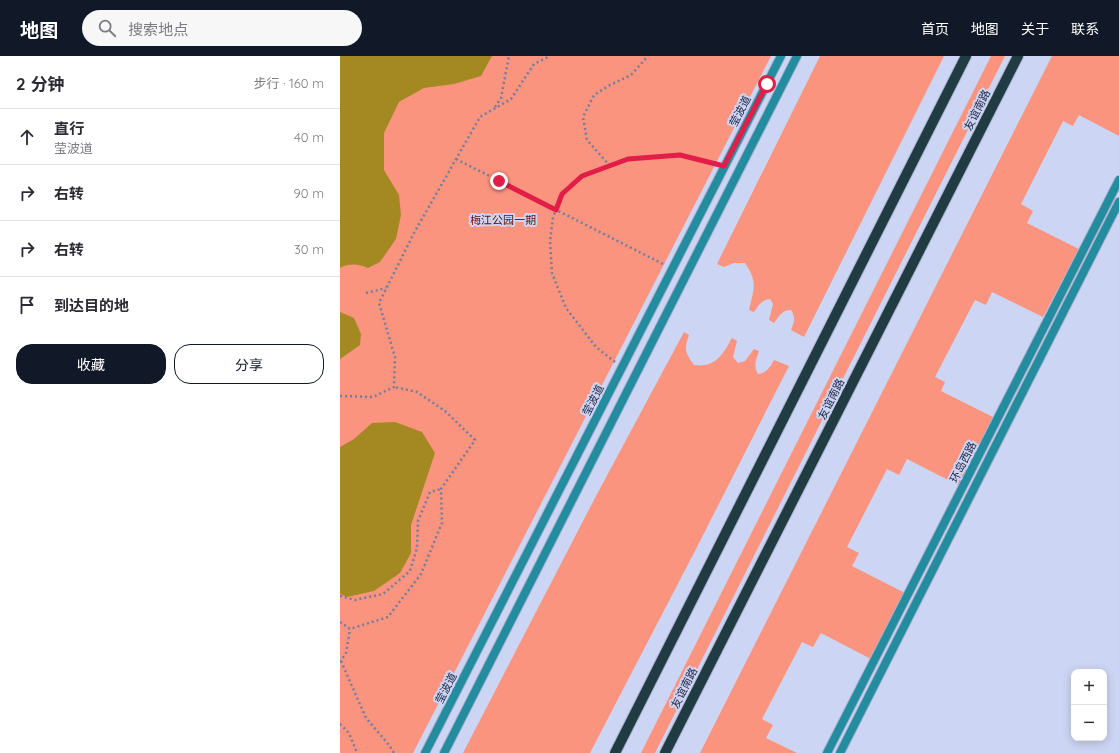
<!DOCTYPE html>
<html lang="zh">
<meta charset="utf-8">
<style>
:root{--surface:#fff;--page:#f7f7f7;--text:#2b2b33;--muted:#7c7c81;--line:#e1e1e2;--accent:#111827}
body{margin:0;font-family:Quicksand,"Noto Sans SC",sans-serif;background:var(--page);color:var(--text)}
.controls{position:absolute;right:12px;bottom:12px;display:grid;overflow:hidden;border-radius:8px;box-shadow:0 2px 10px #0003}
.controls button{width:36px;height:36px;display:grid;place-items:center;padding:0;border:0;border-bottom:1px solid var(--line);background:var(--surface);color:var(--text);font:20px sans-serif}
.stop{position:absolute;width:12px;height:12px;margin:-9px;border:3px solid #e11d48;border-radius:50%;background:#fff}
.stop.end{background:#e11d48;border-color:#fff;box-shadow:0 1px 4px #0008}
.list{margin:0;padding:0;list-style:none}
h2{display:flex;justify-content:space-between;align-items:center;height:52px;margin:0;padding:0 16px;font-size:17px}
h2 small{font-size:13px;font-weight:400;color:var(--muted)}
.list li{display:grid;grid-template-columns:26px 1fr auto;gap:12px;align-items:center;box-sizing:border-box;height:56px;padding:0 16px;border-top:1px solid var(--line)}
.list b{display:block;font-size:15px;white-space:nowrap}
.list p{margin:0;font-size:13px;white-space:nowrap;color:var(--muted)}
.list em{font-size:13px;font-style:normal;color:var(--muted)}
.actions{display:flex;gap:8px;padding:12px 16px}
.actions a{flex:1;padding:9px 0;border:1px solid var(--accent);border-radius:16px;text-align:center;font-size:14px;color:var(--accent)}
.actions .main{background:var(--accent);color:#fff}
.icon{flex:none;width:22px;height:22px;fill:none;stroke:currentColor;stroke-width:2;stroke-linecap:round;stroke-linejoin:round}
.map{position:relative;flex:none;width:779px;height:697px;overflow:hidden}
header{display:flex;align-items:center;gap:24px;box-sizing:border-box;height:56px;padding:0 20px;background:var(--accent);color:#fff}
header strong{font-size:19px}
nav{display:flex;gap:22px;margin-inline-start:auto;font-size:14px}
.search{width:280px;height:36px;background:var(--page);display:flex;align-items:center;gap:10px;box-sizing:border-box;padding:0 14px;border-radius:22px;color:var(--muted);font-size:15px}
main{display:flex}
aside{flex:1;background:var(--surface)}
.map>svg:first-child{display:block}
.green{fill:#fb947f}
.water{fill:#a48923}
.lines{fill:none;stroke-linecap:round;stroke-linejoin:round}
.tertiary-casing{stroke:#a9b2cf;stroke-width:10}
.primary-casing{stroke:#a9b2cf;stroke-width:12}
.path{stroke:#747c99;stroke-width:2.5;stroke-dasharray:2 3;stroke-linecap:butt}
.tertiary{stroke:#238c9e;stroke-width:8}
.primary{stroke:#203c42;stroke-width:10}
.route{stroke:#e11d48;stroke-width:5}
.labels{text-anchor:middle;dominant-baseline:central;stroke-width:4;stroke-linejoin:round;paint-order:stroke}
.street-label{font-size:11px;fill:#1e2441;stroke:#ccd5f3}
.park-label{font-size:11px;fill:#591003;stroke:#ccd5f3}
</style>
<header>
<strong>地图</strong>
<div class="search"><svg class="icon" aria-label="search" viewBox="0 0 24 24"><circle cx="10" cy="10" r="6"/><path d="M15 15l6 6"/></svg>搜索地点</div>
<nav><a>首页</a><a>地图</a><a>关于</a><a>联系</a></nav>
</header>
<main>
<aside>
<h2>2 分钟<small>步行 · 160 m</small></h2>
<ul class="list">
<li><svg class="icon" aria-label="ahead" viewBox="0 0 24 24"><path d="M12 20V5M6 11l6-6 6 6"/></svg><div><b>直行</b><p>莹波道</p></div><em>40 m</em></li>
<li><svg class="icon" aria-label="right" viewBox="0 0 24 24"><path d="M7 20v-9h11M14 6l5 5-5 5"/></svg><div><b>右转</b></div><em>90 m</em></li>
<li><svg class="icon" aria-label="right" viewBox="0 0 24 24"><path d="M7 20v-9h11M14 6l5 5-5 5"/></svg><div><b>右转</b></div><em>30 m</em></li>
<li><svg class="icon" aria-label="arrive" viewBox="0 0 24 24"><path d="M6 21V4h12l-3 4 3 4H6"/></svg><div><b>到达目的地</b></div></li>
</ul>
<div class="actions"><a class="main">收藏</a><a>分享</a></div>
</aside>
<div class="map">
<svg width="779" height="697" viewBox="0 0 779 697">
<rect width="100%" height="100%" fill="#ccd5f3"/>
<!-- green -->
<g class="green">
<polygon points="0,0 431,0 73,697 0,697"/>
<path d="M 480,0 L 604,0 L 464,281 L 451,274 C 454,266 456,262 451,254 C 442,254 439,260 434,267 L 429,264 L 433,248 L 430,243 C 421,244 419,249 414,256 L 409,254 C 414,232 418,226 405,207 L 394,207 L 384,211 L 377,208 Z"/>
<polygon points="651,0 665,0 315,697 301,697"/>
<polygon points="712,0 779,0 779,80 739,59 733,70 723,65 681,148 693,155 687,167 739,193 703,261 652,236 646,249 635,244 595,321 605,326 601,335 653,361 620,430 567,403 559,419 547,413 507,491 519,497 512,510 565,537 531,603 481,577 473,591 462,586 422,663 433,669 426,682 457,697 360,697"/>
<path d="M 344,276 L 349,279 C 344,293 345,296 354,309 C 357,309 361,310 364,309 C 378,308 386,293 392,282 L 397,285 L 393,301 L 398,307 L 405,305 L 414,293 L 419,295 C 416,304 413,310 418,318 C 427,317 430,311 434,304 L 449,310 L 357,491 L 250,697 L 123,697 L 256,440 Z"/>
</g>
<!-- water -->
<g class="water">
<path d="M 0,0 L 152,0 L 141,20 L 114,28 L 84,32 L 59,46 L 44,77 L 44,114 L 59,139 L 61,159 L 56,183 L 40,206 L 28,212 C 19,208 9,207 0,212 Z"/>
<polygon points="0,256 14,262 21,278 20,289 0,303"/>
<polygon points="55,366 82,376 95,397 71,469 71,497 60,517 34,535 7,541 0,538 0,391 14,383 32,367"/>
</g>
<g class="lines">
<defs>
<g id="tertiary">
<polyline points="85,697 441,0"/>
<polyline points="104,697 457,0"/>
<polyline points="487,697 779,124"/>
<polyline points="500,697 779,146"/>
</g>
<g id="primary">
<polyline points="275,697 626,0"/>
<polyline points="325,697 678,0"/>
</g>
</defs>
<!-- tertiary casing -->
<use href="#tertiary" class="tertiary-casing"/>
<!-- primary casing -->
<use href="#primary" class="primary-casing"/>
<!-- path -->
<g class="path">
<polyline points="155,51 161,42 169,0"/>
<polyline points="116,103 323,208"/>
<polyline points="270,110 247,84 243,61 254,39 270,29 291,19 308,0"/>
<polyline points="26,237 46,232"/>
<polyline points="275,306 256,291 226,252 212,217 210,185 213,161 222,138 242,120 288,103 340,99 374,108"/>
<polyline points="0,340 33,341 54,331 55,301 39,247 74,177 140,61 171,43 194,8 210,0"/>
<polyline points="0,540 15,544 43,538 70,515 77,492 78,465 90,436 101,433"/>
<polyline points="0,566 10,573 48,561 81,518 102,467 101,433 135,384 105,355 77,336 54,331"/>
<polyline points="1,605 26,662 49,689 54,697"/>
<polyline points="0,606 6,597 10,573"/>
<polyline points="0,668 9,677 17,697"/>
</g>
<!-- tertiary -->
<use href="#tertiary" class="tertiary"/>
<!-- primary -->
<use href="#primary" class="primary"/>
</g>
<g class="lines">
<!-- route -->
<polyline class="route" points="159,125 216,154 222,138 242,120 288,103 340,99 384,110 427,28"/>
</g>
<g class="labels">
<!-- street labels -->
<g class="street-label">
<text transform="translate(637 54) rotate(-63)">友谊南路</text>
<text transform="translate(400 55) rotate(-63)">莹波道</text>
<text transform="translate(491 343) rotate(-63)">友谊南路</text>
<text transform="translate(253 344) rotate(-63)">莹波道</text>
<text transform="translate(623 406) rotate(-63)">环岛西路</text>
<text transform="translate(106 632) rotate(-63)">莹波道</text>
<text transform="translate(344 632) rotate(-63)">友谊南路</text>
</g>
<!-- park labels -->
<g class="park-label">
<text x="163" y="164">梅江公园一期</text>
</g>
</g>
</svg>
<div class="controls">
<button>+</button>
<button>−</button>
</div>
<div class="stop" style="left:427px;top:28px"></div>
<div class="stop end" style="left:159px;top:125px"></div>
</div>
</main>
